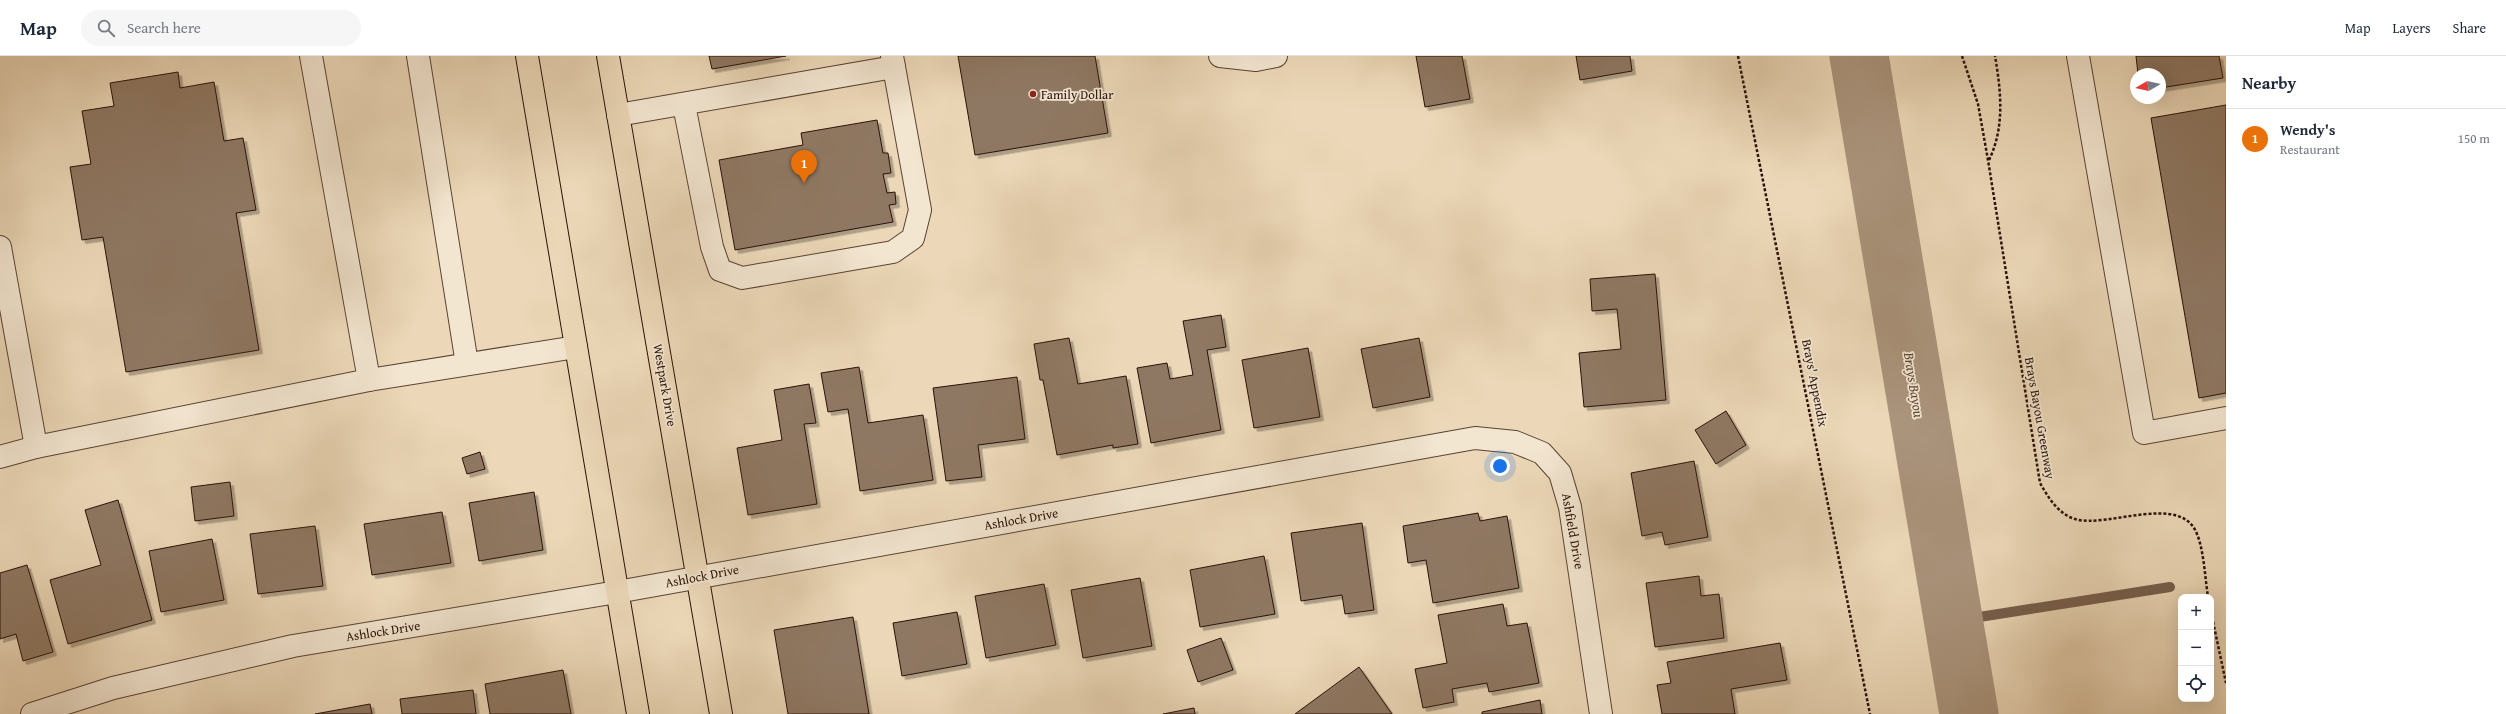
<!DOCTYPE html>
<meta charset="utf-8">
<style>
:root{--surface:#fff;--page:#f6f6f7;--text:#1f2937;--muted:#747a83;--line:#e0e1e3;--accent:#8f2418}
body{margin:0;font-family:"Gentium Book Plus",serif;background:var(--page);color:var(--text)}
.controls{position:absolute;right:12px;bottom:12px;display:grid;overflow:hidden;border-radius:8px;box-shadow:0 4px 16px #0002}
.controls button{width:36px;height:36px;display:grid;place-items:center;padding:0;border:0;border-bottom:1px solid var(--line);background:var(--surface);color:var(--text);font:20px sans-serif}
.compass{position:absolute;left:2130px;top:12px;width:36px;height:36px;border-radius:50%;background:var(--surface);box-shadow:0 4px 16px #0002;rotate:261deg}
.you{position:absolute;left:1500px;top:410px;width:14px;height:14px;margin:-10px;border:3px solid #fff;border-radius:50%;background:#1a73e8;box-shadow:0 0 0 6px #1a73e833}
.badge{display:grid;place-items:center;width:26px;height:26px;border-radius:50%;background:var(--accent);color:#fff;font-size:13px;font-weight:700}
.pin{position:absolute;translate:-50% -33px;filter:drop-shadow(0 1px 2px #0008)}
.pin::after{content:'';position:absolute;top:21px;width:14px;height:12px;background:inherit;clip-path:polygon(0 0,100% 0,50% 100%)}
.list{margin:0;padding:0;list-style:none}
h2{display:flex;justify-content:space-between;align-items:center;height:52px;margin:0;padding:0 16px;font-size:17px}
h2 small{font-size:13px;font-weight:400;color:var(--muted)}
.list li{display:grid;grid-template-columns:26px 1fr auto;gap:12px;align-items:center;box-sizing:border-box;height:60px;padding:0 16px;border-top:1px solid var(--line)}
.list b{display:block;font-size:15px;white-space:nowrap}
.list p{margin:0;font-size:13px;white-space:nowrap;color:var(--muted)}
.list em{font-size:13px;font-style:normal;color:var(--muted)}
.icon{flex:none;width:22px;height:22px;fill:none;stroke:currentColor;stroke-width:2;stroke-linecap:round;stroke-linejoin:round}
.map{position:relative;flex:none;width:2226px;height:658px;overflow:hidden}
header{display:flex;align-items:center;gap:24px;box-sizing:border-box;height:56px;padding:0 20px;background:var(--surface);border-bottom:1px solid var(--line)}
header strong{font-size:19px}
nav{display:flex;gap:22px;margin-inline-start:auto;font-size:14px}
.search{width:280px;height:36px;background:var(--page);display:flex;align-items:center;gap:10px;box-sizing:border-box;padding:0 14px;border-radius:22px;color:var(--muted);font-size:15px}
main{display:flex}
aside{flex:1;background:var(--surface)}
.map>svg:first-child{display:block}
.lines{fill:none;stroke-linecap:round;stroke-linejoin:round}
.stream{stroke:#77604e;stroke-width:10}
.river{stroke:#aa947c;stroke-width:59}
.building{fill:#8f7864;stroke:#2a1108;filter:url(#shadow)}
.minor-casing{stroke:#5a4334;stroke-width:24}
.major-casing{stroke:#2a1108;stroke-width:24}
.path{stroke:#2a1108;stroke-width:2.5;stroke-dasharray:3 2;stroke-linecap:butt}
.minor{stroke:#f3e6d1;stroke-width:22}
.major{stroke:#ecd8b8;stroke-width:22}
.poi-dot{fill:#8f2418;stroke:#f3e6d1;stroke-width:1.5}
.labels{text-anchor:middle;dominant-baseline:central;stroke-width:3.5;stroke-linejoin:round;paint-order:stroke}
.poi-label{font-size:13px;fill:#2a1108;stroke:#f3e6d1;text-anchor:start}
.street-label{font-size:13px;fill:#2a1108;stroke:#f3e6d1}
.water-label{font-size:14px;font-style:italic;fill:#5d4536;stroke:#f3e6d1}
</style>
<header>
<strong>Map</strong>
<div class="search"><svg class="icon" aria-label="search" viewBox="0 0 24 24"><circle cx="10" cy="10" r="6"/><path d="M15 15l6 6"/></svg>Search here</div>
<nav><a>Map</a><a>Layers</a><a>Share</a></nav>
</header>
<main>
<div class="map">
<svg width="2226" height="658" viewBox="0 0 2226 658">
<defs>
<filter id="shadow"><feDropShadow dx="3.5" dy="3.5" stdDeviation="0" flood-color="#0004"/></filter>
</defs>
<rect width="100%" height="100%" fill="#ecd8b8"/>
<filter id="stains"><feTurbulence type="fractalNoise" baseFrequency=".005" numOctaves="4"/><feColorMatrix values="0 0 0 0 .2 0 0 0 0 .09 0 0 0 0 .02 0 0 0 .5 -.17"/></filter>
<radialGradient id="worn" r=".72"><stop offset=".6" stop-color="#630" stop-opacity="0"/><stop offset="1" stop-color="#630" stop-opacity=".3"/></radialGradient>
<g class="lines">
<!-- stream -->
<polyline class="stream" points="1954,565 2170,531"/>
<!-- river -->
<polyline class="river" points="1859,0 1969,658"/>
</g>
<!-- building -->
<g class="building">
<polygon points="709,0 786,0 712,13"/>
<polygon points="958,0 1095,0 1108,77 975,99"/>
<polygon points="1416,0 1462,0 1470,43 1425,51"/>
<polygon points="1576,0 1630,0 1632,15 1580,24"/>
<polygon points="2136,0 2219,0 2223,22 2160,32 2160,18 2138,18"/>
<polygon points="178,16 180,32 214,26 224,85 243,82 256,154 236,157 259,294 126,316 103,181 82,184 70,111 91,108 82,55 114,50 110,27"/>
<polygon points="2226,49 2226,337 2199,342 2151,62"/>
<polygon points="877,64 883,97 888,97 891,117 883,118 887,137 895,136 896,148 889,149 893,166 735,194 719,104 803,89 801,77"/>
<polygon points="1655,218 1666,344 1584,351 1579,297 1621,293 1617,253 1592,255 1590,223"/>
<polygon points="1221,259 1226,291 1207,294 1221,374 1151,387 1137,312 1167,307 1170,323 1193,319 1183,265"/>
<polygon points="1069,282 1078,328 1126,320 1138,388 1113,392 1113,389 1057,399 1043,324 1040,324 1034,288"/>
<polygon points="1419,282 1430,341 1373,352 1361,293"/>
<polygon points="1308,292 1320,361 1254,372 1242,304"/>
<polygon points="859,311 868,367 923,359 933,424 860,435 848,353 828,356 821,317"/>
<polygon points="1017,321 1025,383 978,389 982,421 946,425 933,332"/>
<polygon points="809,328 816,367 804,368 817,448 748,459 737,392 782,384 774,334"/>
<polygon points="1726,355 1746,389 1716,408 1695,374"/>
<polygon points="480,396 485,413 467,418 462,402"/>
<polygon points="1694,405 1708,481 1665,489 1662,476 1642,480 1631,417"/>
<polygon points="230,426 234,460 195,465 191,431"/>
<polygon points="534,436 543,494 479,505 469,447"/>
<polygon points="118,444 152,564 68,588 50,524 101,509 85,454"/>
<polygon points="442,456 451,507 372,519 364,468"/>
<polygon points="1478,457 1480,465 1507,460 1519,532 1433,547 1426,504 1408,507 1403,470"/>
<polygon points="1362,467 1374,554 1345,558 1342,539 1301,545 1291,477"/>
<polygon points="315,470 323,530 258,538 250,478"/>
<polygon points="212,483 224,544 161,556 149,495"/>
<polygon points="1264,500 1275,558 1200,571 1190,514"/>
<polygon points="27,509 53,596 23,605 16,578 0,583 0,517"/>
<polygon points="1699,520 1701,540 1719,538 1724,582 1655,591 1646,527"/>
<polygon points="1140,522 1152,590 1083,602 1071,534"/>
<polygon points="1044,528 1056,589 986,602 975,540"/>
<polygon points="1503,548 1507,570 1527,567 1539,627 1489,636 1487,627 1452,633 1454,646 1423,652 1415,613 1447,607 1438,559"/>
<polygon points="957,556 967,608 902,620 893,567"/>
<polygon points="853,561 869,658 788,658 774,574"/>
<polygon points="1221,582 1233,614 1198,626 1187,594"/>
<polygon points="1780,587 1787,624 1731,633 1735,658 1662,658 1657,629 1671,627 1667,606"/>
<polygon points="1359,611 1392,658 1295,658"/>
<polygon points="563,614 571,658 490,658 485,628"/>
<polygon points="473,634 476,658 402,658 400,643"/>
<polygon points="1540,644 1542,658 1482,658 1482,656"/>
<polygon points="370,648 372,658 315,658"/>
<polygon points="1194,652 1195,658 1163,658"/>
</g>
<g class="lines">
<defs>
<g id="minor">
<polyline points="418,0 467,308"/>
<polyline points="1220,0 1256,4 1276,0"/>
<polyline points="2078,0 2144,377 2226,362"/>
<polyline points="684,49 712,191 720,214 742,222 893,196 913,182 920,154 894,11"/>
<polyline points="618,59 894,11 892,0"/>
<polyline points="0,191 36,391 369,324 311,0"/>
<polyline points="369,324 576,291"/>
<polyline points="0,401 36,391"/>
<polyline points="32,658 113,632 293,590 617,536 1475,382 1515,386 1542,397 1560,417 1570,451 1601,658"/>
</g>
<g id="major">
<polyline points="527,0 638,658"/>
<polyline points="608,0 721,658"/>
</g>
</defs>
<!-- minor casing -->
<use href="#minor" class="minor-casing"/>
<!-- major casing -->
<use href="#major" class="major-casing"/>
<!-- path -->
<g class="path">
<polyline points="1738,0 1870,658"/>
<path d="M 1962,0 L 1978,48 L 1988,104 L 2040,427 C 2048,441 2058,458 2075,463 C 2107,473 2181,436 2197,478 C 2204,495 2205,522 2208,541"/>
<path d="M 1989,104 C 2005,71 2001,35 1995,0"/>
<polyline points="2211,556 2226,627"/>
</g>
<!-- minor -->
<use href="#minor" class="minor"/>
<!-- major -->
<use href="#major" class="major"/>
</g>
<!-- markers -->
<circle class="poi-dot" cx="1033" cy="38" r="4"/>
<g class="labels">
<!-- poi labels -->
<g class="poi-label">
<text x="1041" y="38">Family Dollar</text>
</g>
<!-- street labels -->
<g class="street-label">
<text transform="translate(1815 327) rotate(79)">Brays' Appendix</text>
<text transform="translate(665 329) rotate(80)">Westpark Drive</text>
<text transform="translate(2040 362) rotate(80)">Brays Bayou Greenway</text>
<text transform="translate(1021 463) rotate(-10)">Ashlock Drive</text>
<text transform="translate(1573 475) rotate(80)">Ashfield Drive</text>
<text transform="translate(702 520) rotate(-11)">Ashlock Drive</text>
<text transform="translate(383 575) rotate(-9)">Ashlock Drive</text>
</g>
<!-- water labels -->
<g class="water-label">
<text transform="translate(1914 329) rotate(81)">Brays Bayou</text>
</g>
</g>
<rect width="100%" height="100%" filter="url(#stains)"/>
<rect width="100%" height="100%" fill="url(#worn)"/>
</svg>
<div class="controls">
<button>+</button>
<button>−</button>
<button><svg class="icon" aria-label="locate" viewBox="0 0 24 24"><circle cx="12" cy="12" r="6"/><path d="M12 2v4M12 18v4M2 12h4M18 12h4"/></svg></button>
</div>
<svg class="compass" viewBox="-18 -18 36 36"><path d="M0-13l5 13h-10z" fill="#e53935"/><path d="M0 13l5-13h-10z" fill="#747a83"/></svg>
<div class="you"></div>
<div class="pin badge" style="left:804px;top:127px;background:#e8710a">1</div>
</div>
<aside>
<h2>Nearby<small></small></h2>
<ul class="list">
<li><span class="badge" style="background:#e8710a">1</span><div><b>Wendy's</b><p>Restaurant</p></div><em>150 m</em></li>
</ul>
</aside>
</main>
